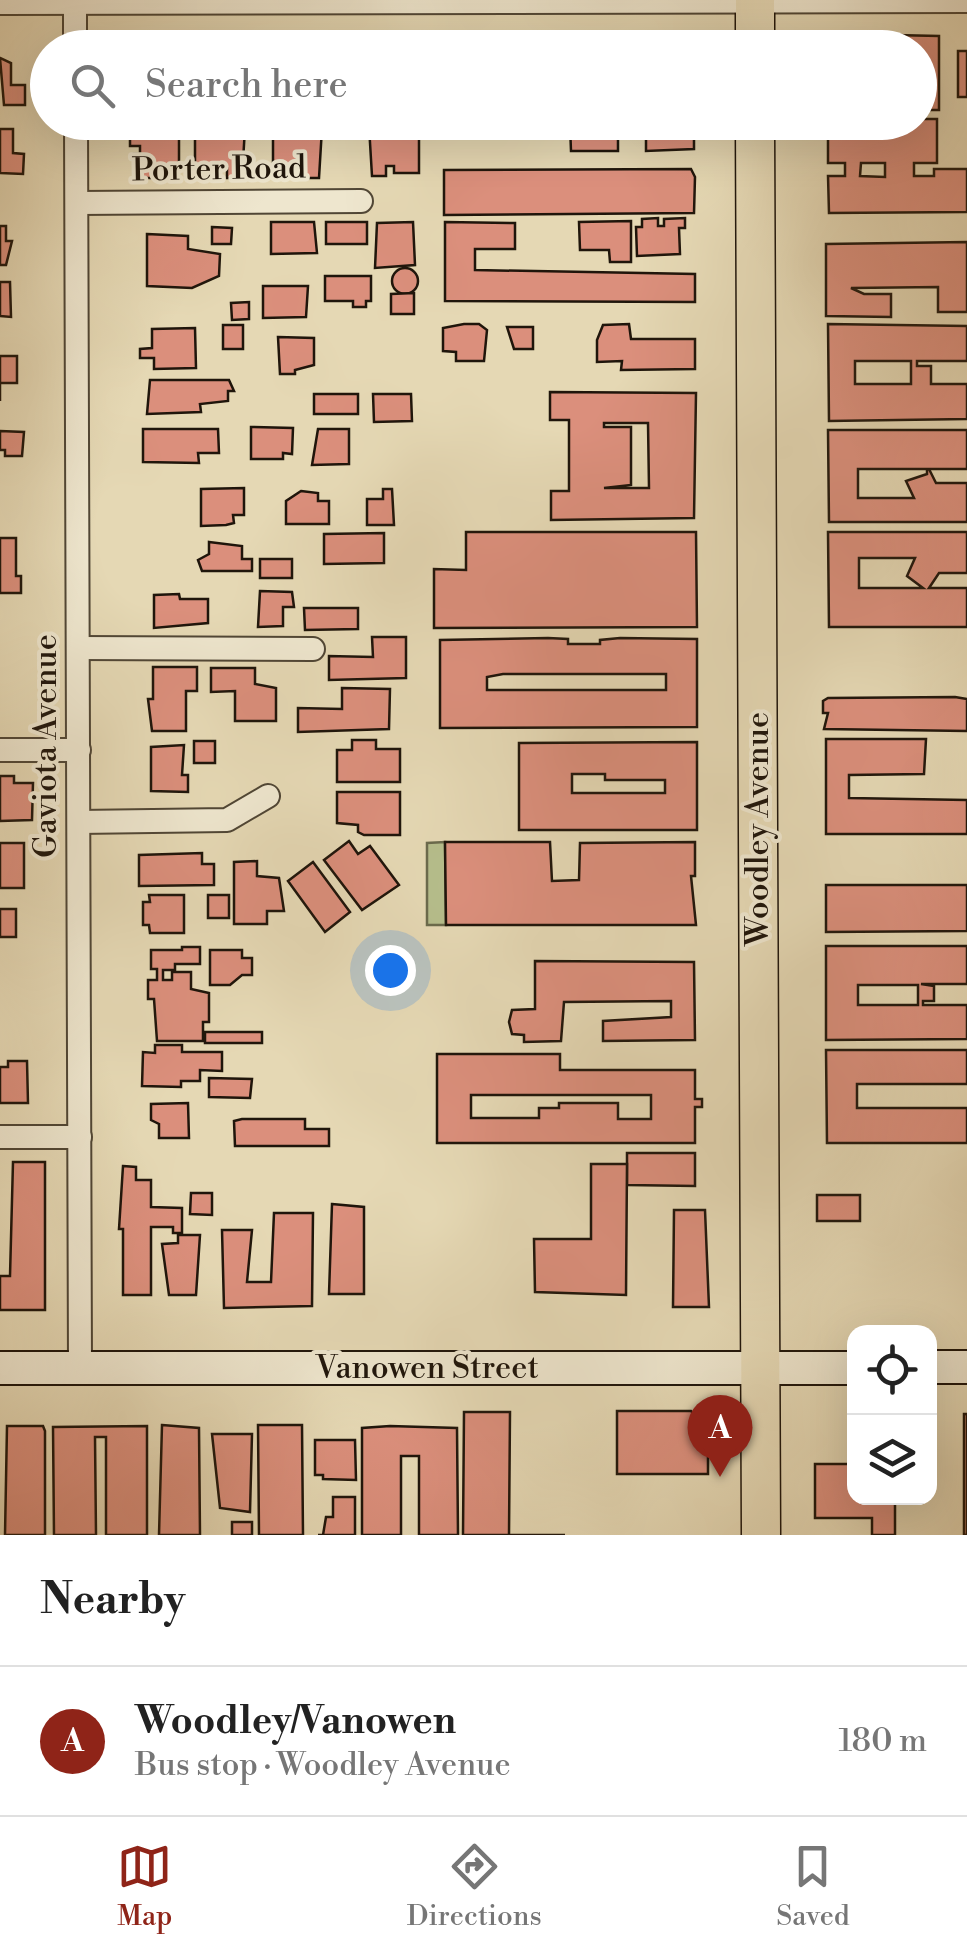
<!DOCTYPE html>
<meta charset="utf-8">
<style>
:root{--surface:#fff;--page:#f2f2f2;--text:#222;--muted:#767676;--line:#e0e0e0;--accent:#8f2418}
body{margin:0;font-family:"Libre Bodoni",serif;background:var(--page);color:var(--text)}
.controls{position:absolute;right:30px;bottom:30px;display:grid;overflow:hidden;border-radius:20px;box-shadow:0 10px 40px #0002}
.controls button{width:90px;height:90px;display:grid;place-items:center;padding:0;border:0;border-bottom:2px solid var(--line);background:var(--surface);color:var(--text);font:50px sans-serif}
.you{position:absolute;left:390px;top:970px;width:35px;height:35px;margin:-25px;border:8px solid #fff;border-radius:50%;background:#1a73e8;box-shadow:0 0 0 15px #1a73e833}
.badge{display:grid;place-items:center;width:65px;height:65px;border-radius:50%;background:var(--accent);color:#fff;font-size:32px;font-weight:700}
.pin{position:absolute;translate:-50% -82px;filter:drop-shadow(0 2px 5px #0008)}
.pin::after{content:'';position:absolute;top:52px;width:35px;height:30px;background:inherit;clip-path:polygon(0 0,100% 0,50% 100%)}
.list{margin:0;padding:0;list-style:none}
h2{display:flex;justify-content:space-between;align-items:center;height:130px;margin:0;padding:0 40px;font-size:42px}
h2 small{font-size:32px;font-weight:400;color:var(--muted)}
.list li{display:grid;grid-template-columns:65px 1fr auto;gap:30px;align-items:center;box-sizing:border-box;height:150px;padding:0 40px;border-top:2px solid var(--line)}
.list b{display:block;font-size:38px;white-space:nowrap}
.list p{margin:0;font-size:32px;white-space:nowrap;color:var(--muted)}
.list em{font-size:32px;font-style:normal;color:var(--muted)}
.icon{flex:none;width:55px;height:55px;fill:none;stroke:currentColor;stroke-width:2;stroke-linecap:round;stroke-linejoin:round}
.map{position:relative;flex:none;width:967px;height:1535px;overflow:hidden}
.search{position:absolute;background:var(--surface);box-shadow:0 10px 40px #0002;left:30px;right:30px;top:30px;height:110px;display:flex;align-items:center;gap:25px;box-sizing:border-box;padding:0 35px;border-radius:55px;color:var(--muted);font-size:38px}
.sheet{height:280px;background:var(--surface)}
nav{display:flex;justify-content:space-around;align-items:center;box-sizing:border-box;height:140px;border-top:2px solid var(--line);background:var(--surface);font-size:28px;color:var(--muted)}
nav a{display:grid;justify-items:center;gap:5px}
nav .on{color:var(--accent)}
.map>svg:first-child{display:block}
.pitch{fill:#b6be8c;stroke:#6a6a4c;stroke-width:2.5}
.building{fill:#db8f7c;stroke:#1f150b;stroke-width:2.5;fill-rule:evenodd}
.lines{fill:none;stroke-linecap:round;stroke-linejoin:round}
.street-casing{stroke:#504635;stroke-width:26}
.secondary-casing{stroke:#1f150b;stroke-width:36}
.primary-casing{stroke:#1f150b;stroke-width:41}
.street{stroke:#eee6ce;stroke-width:22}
.secondary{stroke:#eee6ce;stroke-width:32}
.primary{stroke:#e5d8b4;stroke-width:38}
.labels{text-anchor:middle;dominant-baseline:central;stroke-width:8;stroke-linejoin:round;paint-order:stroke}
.street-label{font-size:32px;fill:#1f150b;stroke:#eee6ce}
</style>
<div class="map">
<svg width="967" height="1535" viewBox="0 0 967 1535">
<rect width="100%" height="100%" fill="#e5d8b4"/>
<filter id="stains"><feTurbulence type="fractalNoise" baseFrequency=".002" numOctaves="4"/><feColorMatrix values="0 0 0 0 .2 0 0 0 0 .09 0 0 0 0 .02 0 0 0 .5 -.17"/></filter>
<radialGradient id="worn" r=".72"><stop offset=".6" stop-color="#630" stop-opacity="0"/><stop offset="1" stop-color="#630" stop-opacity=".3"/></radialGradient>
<!-- pitch -->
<polygon class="pitch" points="445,842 446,925 427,925 427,843"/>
<!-- building -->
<g class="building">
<polygon points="847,34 939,36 939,110 920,110 920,48 827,47 829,36"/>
<polygon points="158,36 202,37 202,48 158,48"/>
<polygon points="594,36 674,36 693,38 693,48 573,48 575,39"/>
<rect x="958" y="51" width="9" height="46"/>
<polygon points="0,58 11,63 11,85 25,85 25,105 4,105"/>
<path d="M 920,119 L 937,119 L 937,163 L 914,163 L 914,176 L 934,176 L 934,169 L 967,169 L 967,212 L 829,213 L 828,176 L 845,176 L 845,163 L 828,163 L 828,122 ZM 861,163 L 885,163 L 885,177 L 860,176 Z"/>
<polygon points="566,122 623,122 618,127 618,151 571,151 570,125"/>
<polygon points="641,122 694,122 694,149 646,151 646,127"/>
<polygon points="407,125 407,131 419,131 419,173 394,173 394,166 386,166 386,176 372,176 369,126"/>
<polygon points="207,128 245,128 242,178 227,178 227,168 220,168 220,174 195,174 195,133 207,133"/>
<polygon points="284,128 322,128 319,178 304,178 304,168 297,168 297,174 273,174 273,134 284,134"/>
<polygon points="0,129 13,129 13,153 24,154 23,174 0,173"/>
<polygon points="145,129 179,129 179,167 174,167 174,178 134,178 134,154 140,154 140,146 130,146 130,131"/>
<polygon points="691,169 695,177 694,213 444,215 444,170"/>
<polygon points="658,218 658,226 664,226 664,219 685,218 685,228 679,228 680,254 637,256 636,227 642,227 642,219"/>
<polygon points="631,221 631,262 610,262 609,250 580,250 579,222"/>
<polygon points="271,222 314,222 317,253 271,254"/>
<rect x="326" y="222" width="41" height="22"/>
<polygon points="413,222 415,265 375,268 377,223"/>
<polygon points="445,222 515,223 515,249 475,249 475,270 695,274 695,302 445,301"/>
<polygon points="0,226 6,226 6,241 12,241 6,265 0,265"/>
<polygon points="212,227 232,228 231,244 212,244"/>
<polygon points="147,234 188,236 188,249 220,254 219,276 192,288 147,286"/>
<polygon points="967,242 967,312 938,312 938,287 851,288 864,294 891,294 891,317 826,316 826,244"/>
<circle cx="405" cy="281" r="13"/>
<polygon points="325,276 371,276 371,301 366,301 366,307 353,307 353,301 325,301"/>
<polygon points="0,282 10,282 11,317 0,316"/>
<polygon points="263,286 308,286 306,317 263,318"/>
<polygon points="414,293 414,314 391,314 391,294"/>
<polygon points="249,302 249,319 232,320 231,303"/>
<polygon points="464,324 479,324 487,330 484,361 456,361 456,352 443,351 443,328"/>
<polygon points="629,324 631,339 695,339 695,369 621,370 622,361 597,362 597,340 603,325"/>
<path d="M 828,324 L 967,326 L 967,361 L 917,361 L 917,366 L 931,366 L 931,384 L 967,384 L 967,419 L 829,421 ZM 855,361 L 911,361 L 911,384 L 855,384 Z"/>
<rect x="223" y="325" width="20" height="24"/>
<polygon points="507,327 533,327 533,349 514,349"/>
<polygon points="195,328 196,368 154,369 154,358 140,358 140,349 152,348 152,329"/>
<polygon points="278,337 314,338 314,365 295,370 295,374 280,374"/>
<polygon points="0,356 17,356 17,383 0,383 0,401"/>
<polygon points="150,380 229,380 234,391 228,391 228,401 200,404 201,412 147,414"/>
<path d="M 550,392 L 696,393 L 694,518 L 551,520 L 551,491 L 569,491 L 569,420 L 550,420 ZM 604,423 L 648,423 L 649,488 L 604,488 L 631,485 L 631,427 L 604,427 Z"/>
<rect x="314" y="394" width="44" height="20"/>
<polygon points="373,394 411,394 412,421 374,422"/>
<polygon points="251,427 293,428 292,454 283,453 283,459 251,459"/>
<polygon points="143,429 218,429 219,453 198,453 199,463 143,462"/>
<polygon points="318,429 349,429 349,464 312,465"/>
<path d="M 828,430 L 967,430 L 967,469 L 929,469 L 936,483 L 967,483 L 967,522 L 829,522 ZM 858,469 L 927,469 L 927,474 L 906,481 L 914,498 L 858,498 Z"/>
<polygon points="0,431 24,432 22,456 5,456 5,450 0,450"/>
<polygon points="244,488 244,515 233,515 234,523 226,525 201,526 201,489"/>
<polygon points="383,489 392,489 394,525 367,525 367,499 383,499"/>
<polygon points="301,491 318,493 318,501 329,501 329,524 286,524 286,501"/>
<polygon points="466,532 696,532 697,627 434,628 434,569 466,570"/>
<path d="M 828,532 L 967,532 L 967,573 L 939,573 L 929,588 L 967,588 L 967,627 L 829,627 ZM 859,558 L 915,558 L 907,576 L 923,588 L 859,588 Z"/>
<polygon points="384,533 384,563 324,564 324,534"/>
<polygon points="0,538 16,538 16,576 21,576 21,593 0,593"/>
<polygon points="209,542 242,546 242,559 252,559 252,571 202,571 198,560 209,554"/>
<rect x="260" y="559" width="32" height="19"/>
<polygon points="260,591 292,592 294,607 283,607 283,626 258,627"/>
<polygon points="179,594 180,599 208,599 208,623 154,628 154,595"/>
<polygon points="304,608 358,608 358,629 305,630"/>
<polygon points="372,637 406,637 406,678 329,680 329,656 373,657"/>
<path d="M 620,638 L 697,639 L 697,727 L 440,728 L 440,640 L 548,638 L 568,639 L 568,644 L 600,644 L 600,640 ZM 503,674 L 666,674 L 666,690 L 487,690 L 487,677 Z"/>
<polygon points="153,667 197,667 197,691 186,691 186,731 152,731 148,699 153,699"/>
<polygon points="211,668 255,668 255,684 276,688 276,721 235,721 235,691 211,692"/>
<polygon points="342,688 390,689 389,729 298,732 298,708 342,709"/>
<polygon points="955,697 967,699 967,731 824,729 828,713 823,713 823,701 828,698"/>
<polygon points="826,739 926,739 924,774 849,775 849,798 967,800 967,834 826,834"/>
<polygon points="352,740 376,740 376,749 400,749 400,782 337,782 337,750 352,750"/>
<rect x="194" y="741" width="21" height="22"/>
<path d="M 697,742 L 697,830 L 519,830 L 519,743 ZM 572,774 L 605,774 L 605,780 L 665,780 L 665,793 L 572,793 Z"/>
<polygon points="184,745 182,775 188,775 188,792 151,791 151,747"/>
<polygon points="0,776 14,776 14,783 33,783 32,820 0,821"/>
<polygon points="337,792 400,792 400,835 364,835 358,832 358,825 337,823"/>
<polygon points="349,841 358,854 370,846 399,885 362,910 324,860"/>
<polygon points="445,842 550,842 552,881 579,880 580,843 695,842 695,876 691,876 696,925 446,925"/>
<rect x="0" y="843" width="24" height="45"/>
<polygon points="202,853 202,864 214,864 214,885 139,886 139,855"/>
<polygon points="257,861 257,876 279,878 284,911 267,911 267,924 234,924 234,862"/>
<polygon points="313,862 350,912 325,932 288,881"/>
<polygon points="826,885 967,885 967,931 826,932"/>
<polygon points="149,895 184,895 184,933 150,933 149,925 143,925 143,902 150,902"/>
<rect x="208" y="895" width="21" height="23"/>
<rect x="0" y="909" width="16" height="28"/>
<path d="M 826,946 L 967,946 L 967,984 L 921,984 L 934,986 L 934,1001 L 923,1001 L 923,1005 L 967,1005 L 967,1039 L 826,1040 ZM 858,985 L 918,985 L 918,1005 L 858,1005 Z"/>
<polygon points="182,947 200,947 200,964 175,964 175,970 163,970 163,980 172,980 172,972 191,972 191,989 209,993 209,1022 203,1022 203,1041 157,1041 154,999 148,999 148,980 157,980 157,969 151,969 151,950 182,950"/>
<polygon points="210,950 242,950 242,958 252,958 252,975 242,975 230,985 210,985"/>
<polygon points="535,961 694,962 695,1040 603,1041 603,1021 671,1017 671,1001 564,1002 561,1041 524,1042 524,1035 512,1034 509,1022 512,1010 535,1009"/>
<rect x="205" y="1032" width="57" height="11"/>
<polygon points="155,1045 182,1045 182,1052 222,1052 222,1071 200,1070 200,1081 181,1081 181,1087 142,1086 143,1052 155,1053"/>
<polygon points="826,1050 967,1050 967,1084 857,1084 857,1108 967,1108 967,1143 827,1143"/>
<path d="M 437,1054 L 560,1054 L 560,1070 L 695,1070 L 695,1099 L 702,1099 L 702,1107 L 695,1107 L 695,1143 L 437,1143 ZM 471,1095 L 651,1095 L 651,1119 L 618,1119 L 618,1103 L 559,1103 L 559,1108 L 539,1108 L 539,1118 L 471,1118 Z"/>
<polygon points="8,1061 27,1061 28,1103 0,1103 0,1067 8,1067"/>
<polygon points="209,1078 252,1079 250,1098 209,1097"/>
<polygon points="188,1103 189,1138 159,1138 159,1124 151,1120 151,1104"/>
<polygon points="242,1119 305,1119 305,1129 329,1129 329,1146 235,1146 234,1121"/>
<polygon points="627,1153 695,1153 695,1186 627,1185"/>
<polygon points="13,1162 45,1162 45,1310 0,1310 0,1276 10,1276"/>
<polygon points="591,1164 627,1164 626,1295 535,1292 534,1239 591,1239"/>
<polygon points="123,1166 136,1167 136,1180 151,1180 151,1207 182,1208 182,1233 173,1233 173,1227 151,1227 151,1295 123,1295 123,1229 119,1229"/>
<polygon points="191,1193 212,1193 212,1215 190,1214"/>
<rect x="817" y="1195" width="43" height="26"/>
<polygon points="332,1204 364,1207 364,1294 329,1294"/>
<polygon points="674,1210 705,1210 709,1307 673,1307"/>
<polygon points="274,1213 313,1213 312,1306 224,1308 222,1230 252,1230 247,1282 271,1282"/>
<polygon points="178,1235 200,1235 196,1295 169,1295 162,1244 178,1243"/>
<polygon points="617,1411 691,1411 708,1430 708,1474 617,1474"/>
<polygon points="464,1412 510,1412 509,1535 565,1535 463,1535"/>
<rect x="964" y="1414" width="3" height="121"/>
<polygon points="162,1425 199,1428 200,1535 159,1535"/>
<polygon points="258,1425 302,1425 303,1535 259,1535"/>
<polygon points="7,1426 43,1426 45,1431 45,1535 5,1535"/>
<polygon points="147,1426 147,1535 106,1535 106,1437 95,1437 96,1535 54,1535 53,1427"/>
<polygon points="390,1426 457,1428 458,1535 419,1535 419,1456 401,1456 401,1535 362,1535 362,1428"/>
<polygon points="212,1434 252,1434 250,1512 220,1508"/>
<polygon points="315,1440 355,1440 356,1480 323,1479 323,1475 315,1475"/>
<polygon points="815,1464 854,1464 854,1498 895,1498 895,1535 872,1535 872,1518 815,1518"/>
<polygon points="333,1497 355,1497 355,1535 318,1535 323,1535 326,1517 333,1517"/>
<rect x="232" y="1522" width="20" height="13"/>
</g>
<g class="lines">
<defs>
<g id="street">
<polyline points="75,0 75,48"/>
<polyline points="0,3 967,1"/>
<polyline points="76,122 80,1368"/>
<polyline points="77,203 361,201"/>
<polyline points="78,648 313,649"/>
<polyline points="0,750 79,750"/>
<polyline points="79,822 227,820 268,796"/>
<polyline points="0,1137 80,1137"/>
</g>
<g id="secondary">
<polyline points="930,1367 967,1367"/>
<polyline points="0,1368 854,1368"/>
</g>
<g id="primary">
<polyline points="755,0 755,48"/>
<polyline points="755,122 761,1535"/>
</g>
</defs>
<!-- street casing -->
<use href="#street" class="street-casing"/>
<!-- secondary casing -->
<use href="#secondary" class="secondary-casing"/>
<!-- primary casing -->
<use href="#primary" class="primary-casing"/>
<!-- street -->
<use href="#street" class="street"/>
<!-- secondary -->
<use href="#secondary" class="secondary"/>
<!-- primary -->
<use href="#primary" class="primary"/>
</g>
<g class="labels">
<!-- street labels -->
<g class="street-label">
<text transform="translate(219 169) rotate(-1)">Porter Road</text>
<text transform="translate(46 746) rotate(-90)">Gaviota Avenue</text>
<text transform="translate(758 829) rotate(-90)">Woodley Avenue</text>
<text x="427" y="1368">Vanowen Street</text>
</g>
</g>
<rect width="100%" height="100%" filter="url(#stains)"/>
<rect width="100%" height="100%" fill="url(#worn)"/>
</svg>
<div class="controls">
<button><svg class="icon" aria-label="locate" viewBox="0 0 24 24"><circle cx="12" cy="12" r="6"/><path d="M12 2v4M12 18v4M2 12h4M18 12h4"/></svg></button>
<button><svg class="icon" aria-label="layers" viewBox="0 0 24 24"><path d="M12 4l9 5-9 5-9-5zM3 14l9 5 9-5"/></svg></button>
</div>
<div class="you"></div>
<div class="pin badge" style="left:720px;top:1477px">A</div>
<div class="search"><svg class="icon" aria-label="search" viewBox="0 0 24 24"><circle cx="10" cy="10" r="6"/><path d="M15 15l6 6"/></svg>Search here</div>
</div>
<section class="sheet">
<h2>Nearby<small></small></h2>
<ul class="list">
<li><span class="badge">A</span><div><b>Woodley/Vanowen</b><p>Bus stop · Woodley Avenue</p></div><em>180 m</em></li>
</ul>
</section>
<nav>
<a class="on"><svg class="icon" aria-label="map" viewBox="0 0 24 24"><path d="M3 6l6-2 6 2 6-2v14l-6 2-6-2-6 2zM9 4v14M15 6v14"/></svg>Map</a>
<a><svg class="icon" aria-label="directions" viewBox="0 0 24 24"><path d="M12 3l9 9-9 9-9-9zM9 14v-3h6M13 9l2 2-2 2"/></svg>Directions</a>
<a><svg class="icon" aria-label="saved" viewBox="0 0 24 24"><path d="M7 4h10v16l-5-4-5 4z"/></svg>Saved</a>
</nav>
